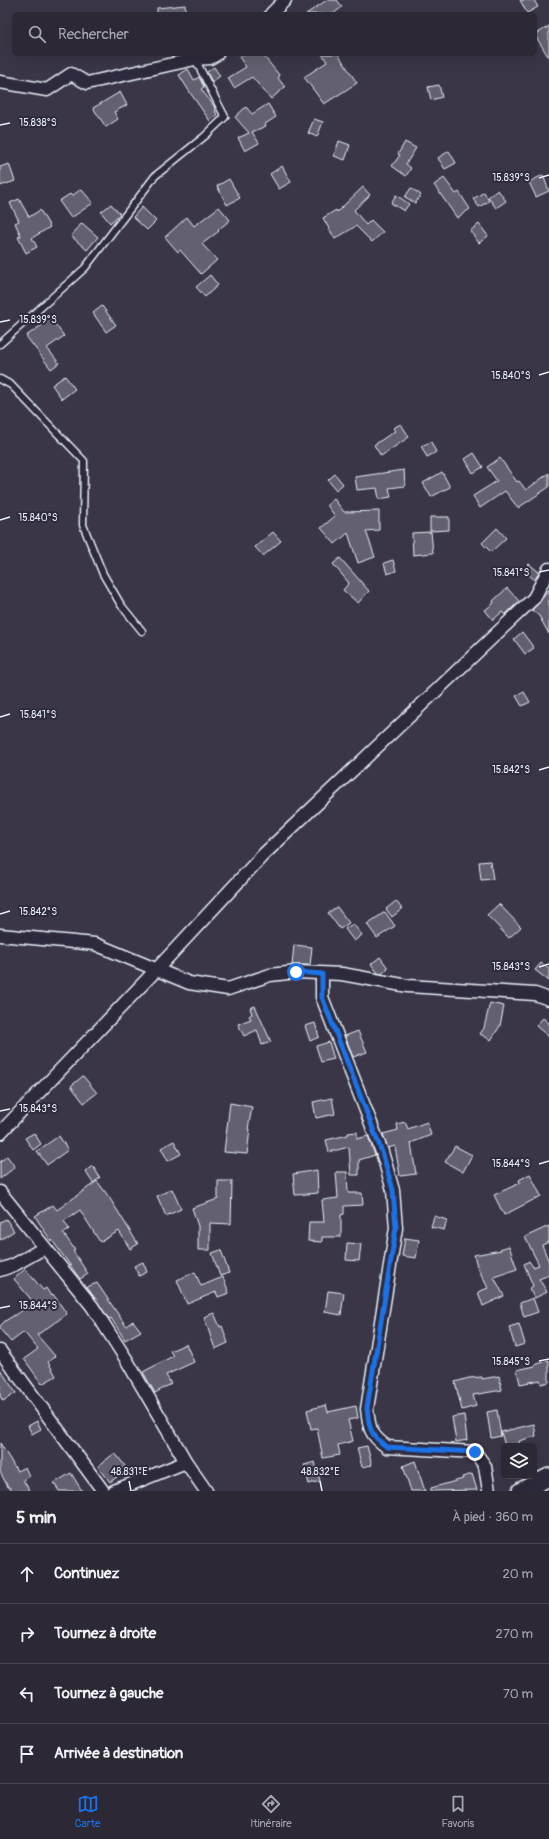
<!DOCTYPE html>
<html lang="fr">
<meta charset="utf-8">
<style>
:root{--surface:#2c2836;--page:#34303e;--text:#f1f3f6;--muted:#a6a6ad;--line:#484451;--accent:#1a73e8}
body{margin:0;font-family:Pangolin,sans-serif;background:var(--page);color:var(--text)}
.controls{position:absolute;right:12px;bottom:12px;display:grid;overflow:hidden;border-radius:6px;box-shadow:0 4px 16px #0002}
.controls button{width:36px;height:36px;display:grid;place-items:center;padding:0;border:0;border-bottom:1px solid var(--line);background:var(--surface);color:var(--text);font:20px sans-serif}
.stop{position:absolute;width:12px;height:12px;margin:-9px;border:3px solid #1a73e8;border-radius:50%;background:#fff}
.stop.end{background:#1a73e8;border-color:#fff;box-shadow:0 1px 4px #0008}
.list{margin:0;padding:0;list-style:none}
h2{display:flex;justify-content:space-between;align-items:center;height:52px;margin:0;padding:0 16px;font-size:17px}
h2 small{font-size:13px;font-weight:400;color:var(--muted)}
.list li{display:grid;grid-template-columns:26px 1fr auto;gap:12px;align-items:center;box-sizing:border-box;height:60px;padding:0 16px;border-top:1px solid var(--line)}
.list b{display:block;font-size:15px;white-space:nowrap}
.list em{font-size:13px;font-style:normal;color:var(--muted)}
.icon{flex:none;width:22px;height:22px;fill:none;stroke:currentColor;stroke-width:2;stroke-linecap:round;stroke-linejoin:round}
.map{position:relative;flex:none;width:549px;height:1491px;overflow:hidden}
.search{position:absolute;background:var(--surface);box-shadow:0 4px 16px #0002;left:12px;right:12px;top:12px;height:44px;display:flex;align-items:center;gap:10px;box-sizing:border-box;padding:0 14px;border-radius:6px;color:var(--muted);font-size:15px}
.sheet{height:292px;background:var(--surface)}
nav{display:flex;justify-content:space-around;align-items:center;box-sizing:border-box;height:56px;border-top:1px solid var(--line);background:var(--surface);font-size:11px;color:var(--muted)}
nav a{display:grid;justify-items:center;gap:2px}
nav .on{color:var(--accent)}
.map>svg:first-child{display:block}
.building{fill:#636171;stroke:#e8f1f8}
.lines{fill:none;stroke-linecap:round;stroke-linejoin:round}
.lane-casing{stroke:#e8f1f8;stroke-width:9}
.street-casing{stroke:#e8f1f8;stroke-width:15}
.secondary-casing{stroke:#e8f1f8;stroke-width:20}
.lane{stroke:#2f2a3d;stroke-width:6}
.street{stroke:#2f2a3d;stroke-width:12}
.secondary{stroke:#2f2a3d;stroke-width:17}
.route{stroke:#1a73e8;stroke-width:5}
.ticks{fill:none;stroke:#e8f1f8;stroke-width:1.5}
.ticks-label{font-size:10px;text-anchor:middle;fill:#e8f1f8;stroke:#2f2a3d;stroke-width:4;stroke-linejoin:round;paint-order:stroke}
</style>
<div class="map">
<svg width="549" height="1491" viewBox="0 0 549 1491">
<rect width="100%" height="100%" fill="#3a3648"/>
<filter id="ink" filterUnits="userSpaceOnUse"><feTurbulence type="fractalNoise" baseFrequency=".025" numOctaves="2"/><feDisplacementMap in="SourceGraphic" scale="8" xChannelSelector="R" yChannelSelector="G"/><feConvolveMatrix kernelMatrix="1 2 1 2 8 2 1 2 1" color-interpolation-filters="sRGB"/></filter>
<g filter="url(#ink)">
<!-- building -->
<g class="building">
<polygon points="327,0 337,0 342,7 333,14 306,14"/>
<polygon points="520,0 534,0 538,7 527,13"/>
<polygon points="185,5 186,14 157,14 157,8"/>
<polygon points="549,26 549,58 535,35"/>
<polygon points="244,54 262,54 280,76 278,78 285,87 271,99 252,77 234,88 228,78 246,67 239,57"/>
<polygon points="322,54 338,54 357,83 324,104 304,77 327,62"/>
<polygon points="214,67 220,76 212,82 207,72"/>
<polygon points="188,69 194,80 199,77 204,87 201,89 214,106 217,116 210,121 191,94 179,75"/>
<polygon points="439,85 442,97 431,100 428,87"/>
<polygon points="120,92 127,105 114,112 118,119 106,127 93,108"/>
<polygon points="268,104 276,117 265,124 266,126 252,132 259,143 245,151 238,138 249,133 235,117 246,107 252,114"/>
<polygon points="314,119 323,122 317,137 308,133"/>
<polygon points="339,141 350,145 345,160 334,156"/>
<polygon points="405,142 416,148 406,164 411,168 406,176 392,166 400,155 398,154"/>
<polygon points="449,151 456,163 445,169 438,158"/>
<polygon points="9,164 15,181 0,186 0,167"/>
<polygon points="282,166 291,182 279,189 270,174"/>
<polygon points="543,175 549,191 536,197 529,182"/>
<polygon points="444,178 456,194 459,192 470,209 457,218 434,185"/>
<polygon points="229,179 240,198 227,205 217,186"/>
<polygon points="363,187 370,195 354,210 366,225 371,220 383,232 372,242 356,226 335,239 323,218 336,210 337,212"/>
<polygon points="411,188 421,195 415,203 405,197"/>
<polygon points="81,189 93,203 71,218 59,201 70,194 72,196"/>
<polygon points="498,190 506,201 496,208 488,197"/>
<polygon points="484,192 489,201 479,207 473,199"/>
<polygon points="396,195 409,204 404,211 391,203"/>
<polygon points="19,199 29,217 40,210 50,227 32,238 37,247 26,253 18,237 21,236 15,223 19,221 10,203"/>
<polygon points="111,204 120,214 110,223 101,212"/>
<polygon points="142,207 156,221 147,230 133,217"/>
<polygon points="219,207 230,220 218,230 219,231 202,244 217,260 201,274 180,250 178,252 165,237 187,217 194,226"/>
<polygon points="82,223 98,237 87,250 71,236"/>
<polygon points="479,224 488,236 479,243 470,231"/>
<polygon points="210,275 218,285 205,297 196,287"/>
<polygon points="102,306 116,325 106,332 93,313"/>
<polygon points="49,316 64,336 47,348 59,363 51,369 26,336 42,325 39,322"/>
<polygon points="65,376 75,389 62,399 52,385"/>
<polygon points="401,424 409,437 381,456 374,445 395,431 393,428"/>
<polygon points="431,442 436,452 427,457 421,446"/>
<polygon points="474,453 483,467 473,473 465,459"/>
<polygon points="500,458 517,482 519,481 526,490 549,473 549,487 518,508 505,491 480,508 473,496 497,481 487,467"/>
<polygon points="404,470 405,486 389,488 391,497 379,499 377,488 357,490 355,477"/>
<polygon points="442,472 450,487 431,497 423,483"/>
<polygon points="335,474 343,484 336,490 328,480"/>
<polygon points="334,499 344,512 379,511 379,530 366,531 375,557 358,563 348,533 335,544 321,528 335,516 327,505"/>
<polygon points="430,517 449,517 449,530 430,531"/>
<polygon points="497,528 506,538 491,552 482,543"/>
<polygon points="273,532 281,541 263,556 255,547"/>
<polygon points="431,532 433,553 413,555 412,533"/>
<polygon points="340,558 369,591 358,603 343,590 349,583 333,564"/>
<polygon points="393,560 396,571 387,574 384,563"/>
<polygon points="529,564 539,572 535,580 523,570"/>
<polygon points="507,588 519,601 505,615 502,612 493,620 485,610 494,603 493,601"/>
<polygon points="549,589 549,634 539,616 532,610 539,603"/>
<polygon points="522,632 534,648 525,654 514,639"/>
<polygon points="524,692 530,702 522,706 516,696"/>
<polygon points="490,861 493,879 481,880 479,862"/>
<polygon points="396,901 402,909 392,917 386,909"/>
<polygon points="499,904 521,927 509,938 487,915"/>
<polygon points="337,907 349,923 340,929 328,913"/>
<polygon points="385,912 395,926 377,938 367,924"/>
<polygon points="353,924 362,935 354,941 345,929"/>
<polygon points="294,945 312,947 310,965 292,965"/>
<polygon points="380,957 388,968 382,974 378,973 371,964"/>
<polygon points="541,963 549,969 549,981 535,970"/>
<polygon points="490,1003 504,1006 500,1026 491,1040 480,1034 484,1028"/>
<polygon points="255,1006 271,1042 262,1045 257,1030 244,1036 238,1024 251,1019 249,1016 252,1014 250,1008"/>
<polygon points="543,1018 549,1023 549,1037 536,1026"/>
<polygon points="315,1023 319,1037 310,1041 305,1026"/>
<polygon points="358,1031 367,1052 353,1057 345,1036"/>
<polygon points="329,1042 334,1059 321,1062 316,1046"/>
<polygon points="83,1076 97,1093 84,1103 71,1086"/>
<polygon points="332,1098 335,1114 316,1118 313,1102"/>
<polygon points="230,1103 252,1107 248,1129 250,1129 247,1154 224,1152"/>
<polygon points="405,1122 408,1129 427,1122 431,1135 411,1143 416,1174 400,1176 395,1146 388,1148 383,1134 398,1130 397,1124"/>
<polygon points="357,1132 357,1139 368,1136 375,1155 359,1160 359,1175 351,1175 349,1147 329,1152 326,1140 348,1135 348,1133"/>
<polygon points="34,1133 41,1144 33,1150 25,1138"/>
<polygon points="59,1136 68,1150 47,1165 37,1151"/>
<polygon points="174,1141 181,1154 168,1161 161,1148"/>
<polygon points="455,1146 472,1155 463,1172 445,1162"/>
<polygon points="7,1156 15,1167 0,1179 0,1162"/>
<polygon points="93,1166 100,1178 93,1183 85,1171"/>
<polygon points="317,1170 318,1193 295,1195 293,1174"/>
<polygon points="336,1172 347,1172 348,1193 362,1193 363,1205 344,1206 344,1214 341,1215 341,1237 322,1237 322,1242 308,1241 309,1222 324,1222 322,1200 338,1198"/>
<polygon points="530,1174 541,1196 504,1215 494,1195 520,1183 519,1180"/>
<polygon points="97,1181 109,1197 138,1244 130,1249 119,1231 100,1242 80,1210 64,1221 69,1229 63,1233 75,1250 73,1251 88,1274 80,1279 52,1240 51,1241 35,1216 53,1205 57,1210"/>
<polygon points="218,1181 232,1181 231,1224 210,1223 210,1250 198,1250 198,1226 192,1208 218,1199"/>
<polygon points="172,1189 181,1209 166,1216 157,1196"/>
<polygon points="434,1216 447,1220 444,1230 431,1227"/>
<polygon points="6,1219 14,1231 0,1240 0,1222"/>
<polygon points="549,1226 549,1242 542,1245 549,1262 549,1275 539,1279 547,1292 535,1298 529,1289 533,1286 524,1264 529,1261 533,1267 539,1265 525,1237"/>
<polygon points="405,1238 419,1240 416,1258 402,1256"/>
<polygon points="347,1243 361,1244 359,1261 346,1260"/>
<polygon points="509,1246 517,1269 494,1277 504,1296 483,1306 478,1292 488,1288 477,1266 474,1255 501,1250 500,1249"/>
<polygon points="221,1250 229,1273 220,1276 212,1253"/>
<polygon points="143,1262 147,1272 139,1276 134,1266"/>
<polygon points="25,1269 43,1290 46,1288 51,1296 53,1294 67,1314 37,1335 55,1356 48,1362 56,1376 42,1384 24,1359 38,1349 24,1332 11,1342 0,1329 0,1326 5,1321 34,1303 14,1279"/>
<polygon points="195,1272 201,1286 223,1277 229,1293 218,1297 216,1292 187,1304 177,1280"/>
<polygon points="97,1283 126,1326 133,1321 141,1331 125,1340 111,1318 109,1319 87,1287"/>
<polygon points="328,1291 344,1293 341,1315 325,1312"/>
<polygon points="533,1298 538,1312 524,1317 520,1303"/>
<polygon points="214,1313 220,1327 222,1326 228,1343 215,1349 204,1317"/>
<polygon points="519,1324 525,1344 515,1347 509,1327"/>
<polygon points="186,1344 194,1362 166,1375 171,1384 155,1393 143,1372 173,1356 170,1351"/>
<polygon points="549,1360 549,1382 541,1384 540,1380 520,1384 517,1370 535,1366 535,1365"/>
<polygon points="0,1369 16,1393 3,1401 0,1396"/>
<polygon points="499,1376 502,1390 473,1395 476,1406 462,1410 455,1382 469,1378 482,1377 482,1379"/>
<polygon points="326,1405 328,1412 356,1406 358,1418 348,1420 353,1441 338,1445 340,1455 323,1458 317,1428 311,1429 307,1410"/>
<polygon points="497,1410 501,1436 491,1438 487,1412"/>
<polygon points="464,1415 467,1440 456,1442 452,1417"/>
<polygon points="37,1421 41,1429 32,1434 28,1426"/>
<polygon points="534,1424 536,1436 519,1441 520,1446 505,1446 501,1432"/>
<polygon points="0,1443 17,1471 25,1467 29,1476 23,1480 30,1491 12,1491 9,1487 8,1487 0,1472"/>
<polygon points="367,1446 372,1465 362,1467 357,1448"/>
<polygon points="115,1453 125,1466 114,1473 117,1477 110,1482 98,1466"/>
<polygon points="415,1461 425,1491 411,1491 403,1466"/>
<polygon points="315,1462 320,1481 309,1484 304,1465"/>
<polygon points="71,1473 82,1491 59,1491 54,1483"/>
<polygon points="472,1474 477,1490 431,1491 431,1488 463,1479 462,1477"/>
</g>
<g class="lines">
<defs>
<g id="lane">
<polyline points="0,344 85,268 155,176 205,136 225,117 195,59"/>
<polyline points="0,379 11,385 84,461 83,525 103,574 121,605 142,631"/>
</g>
<g id="street">
<polyline points="271,14 285,0"/>
<polyline points="0,82 47,90 71,74 87,83 195,59 210,58 217,54"/>
<polyline points="0,935 95,944 189,983 228,989 270,975 296,972 342,974 408,986 535,994 549,999"/>
<path d="M 322,974 L 322,997 L 382,1152 L 393,1190 L 396,1228 L 367,1409 C 369,1428 370,1435 387,1447 L 475,1452 L 485,1466 L 489,1491"/>
<polyline points="0,1133 157,969 263,855 534,598 549,569"/>
<polyline points="0,1192 92,1306 126,1359 186,1462 206,1491"/>
<polyline points="0,1270 14,1265 44,1248"/>
<polyline points="0,1351 103,1491"/>
<polyline points="114,1491 186,1462"/>
</g>
<polyline id="secondary" points="521,1491 549,1477"/>
</defs>
<!-- lane casing -->
<use href="#lane" class="lane-casing"/>
<!-- street casing -->
<use href="#street" class="street-casing"/>
<!-- secondary casing -->
<use href="#secondary" class="secondary-casing"/>
<!-- lane -->
<use href="#lane" class="lane"/>
<!-- street -->
<use href="#street" class="street"/>
<!-- secondary -->
<use href="#secondary" class="secondary"/>
</g>
</g>
<g class="lines" filter="url(#ink)">
<!-- route -->
<path class="route" d="M 296,972 L 322,974 L 322,997 L 382,1152 L 393,1190 L 396,1228 L 367,1408 C 369,1428 370,1435 387,1447 L 475,1452"/>
</g>
<!-- ticks -->
<path class="ticks" d="M 0,125 L 10,123M 539,178 L 549,175M 0,322 L 10,320M 539,375 L 549,372M 0,520 L 10,517M 539,572 L 549,570M 0,717 L 10,714M 539,770 L 549,767M 0,914 L 10,911M 539,967 L 549,964M 0,1111 L 10,1109M 539,1164 L 549,1161M 0,1308 L 10,1306M 539,1361 L 549,1359M 129,1481 L 131,1491M 320,1481 L 322,1491"/>
<g class="ticks-label">
<text x="38" y="126">15.838°S</text>
<text x="511" y="181">15.839°S</text>
<text x="38" y="323">15.839°S</text>
<text x="511" y="379">15.840°S</text>
<text x="38" y="521">15.840°S</text>
<text x="511" y="576">15.841°S</text>
<text x="38" y="718">15.841°S</text>
<text x="511" y="773">15.842°S</text>
<text x="38" y="915">15.842°S</text>
<text x="511" y="970">15.843°S</text>
<text x="38" y="1112">15.843°S</text>
<text x="511" y="1167">15.844°S</text>
<text x="38" y="1309">15.844°S</text>
<text x="511" y="1365">15.845°S</text>
<text x="129" y="1475">48.831°E</text>
<text x="320" y="1475">48.832°E</text>
</g>
</svg>
<div class="controls">
<button><svg class="icon" aria-label="layers" viewBox="0 0 24 24"><path d="M12 4l9 5-9 5-9-5zM3 14l9 5 9-5"/></svg></button>
</div>
<div class="stop" style="left:296px;top:972px"></div>
<div class="stop end" style="left:475px;top:1452px"></div>
<div class="search"><svg class="icon" aria-label="search" viewBox="0 0 24 24"><circle cx="10" cy="10" r="6"/><path d="M15 15l6 6"/></svg>Rechercher</div>
</div>
<section class="sheet">
<h2>5 min<small>À pied · 360 m</small></h2>
<ul class="list">
<li><svg class="icon" aria-label="ahead" viewBox="0 0 24 24"><path d="M12 20V5M6 11l6-6 6 6"/></svg><div><b>Continuez</b></div><em>20 m</em></li>
<li><svg class="icon" aria-label="right" viewBox="0 0 24 24"><path d="M7 20v-9h11M14 6l5 5-5 5"/></svg><div><b>Tournez à droite</b></div><em>270 m</em></li>
<li><svg class="icon" aria-label="left" viewBox="0 0 24 24"><path d="M17 20v-9H6M10 6l-5 5 5 5"/></svg><div><b>Tournez à gauche</b></div><em>70 m</em></li>
<li><svg class="icon" aria-label="arrive" viewBox="0 0 24 24"><path d="M6 21V4h12l-3 4 3 4H6"/></svg><div><b>Arrivée à destination</b></div></li>
</ul>
</section>
<nav>
<a class="on"><svg class="icon" aria-label="map" viewBox="0 0 24 24"><path d="M3 6l6-2 6 2 6-2v14l-6 2-6-2-6 2zM9 4v14M15 6v14"/></svg>Carte</a>
<a><svg class="icon" aria-label="directions" viewBox="0 0 24 24"><path d="M12 3l9 9-9 9-9-9zM9 14v-3h6M13 9l2 2-2 2"/></svg>Itinéraire</a>
<a><svg class="icon" aria-label="saved" viewBox="0 0 24 24"><path d="M7 4h10v16l-5-4-5 4z"/></svg>Favoris</a>
</nav>
